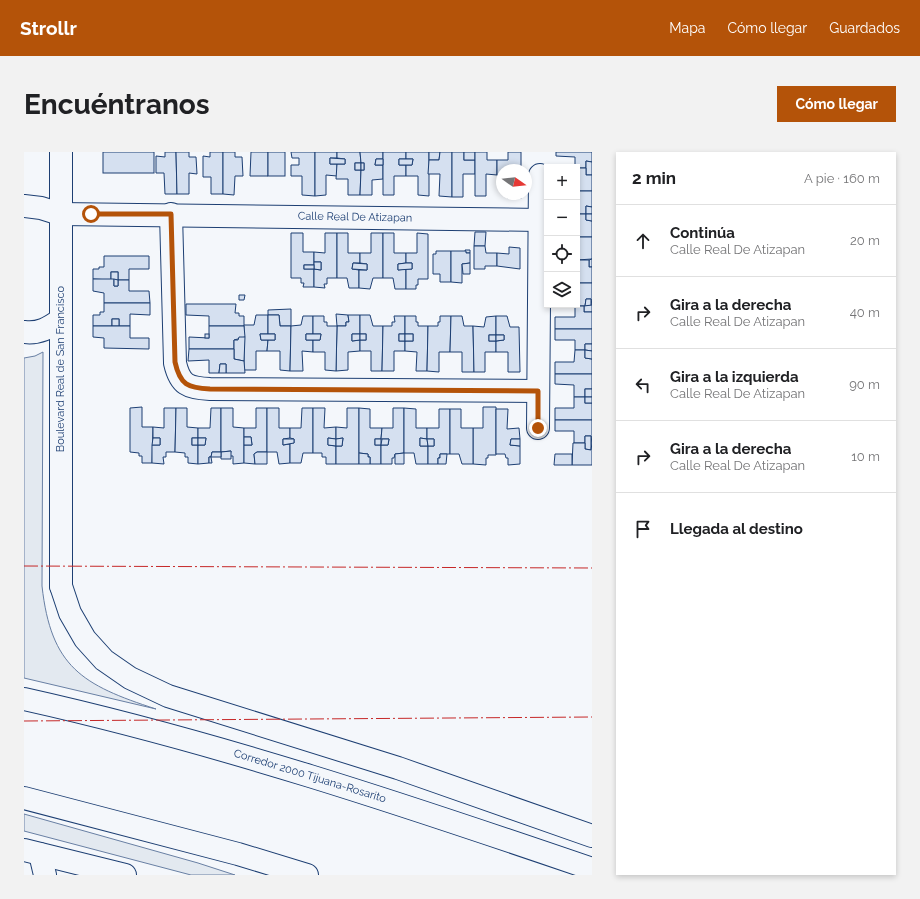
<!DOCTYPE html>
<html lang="es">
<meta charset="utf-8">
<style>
:root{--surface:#fff;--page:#f2f2f2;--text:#202124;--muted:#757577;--line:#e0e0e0;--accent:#b45309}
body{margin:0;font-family:Raleway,sans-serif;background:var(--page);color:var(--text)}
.controls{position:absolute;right:12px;top:12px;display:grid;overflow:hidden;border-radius:0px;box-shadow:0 2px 6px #0003}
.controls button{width:36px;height:36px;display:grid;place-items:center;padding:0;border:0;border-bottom:1px solid var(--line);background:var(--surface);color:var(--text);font:20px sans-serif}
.compass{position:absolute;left:472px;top:12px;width:36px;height:36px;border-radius:50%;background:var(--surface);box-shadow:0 2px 6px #0003;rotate:104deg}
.stop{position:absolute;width:12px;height:12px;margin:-9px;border:3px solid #b45309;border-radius:50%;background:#fff}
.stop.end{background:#b45309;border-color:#fff;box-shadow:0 1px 4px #0008}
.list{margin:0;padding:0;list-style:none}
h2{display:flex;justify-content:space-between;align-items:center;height:52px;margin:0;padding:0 16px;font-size:17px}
h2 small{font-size:13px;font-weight:400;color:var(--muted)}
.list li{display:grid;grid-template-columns:26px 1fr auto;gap:12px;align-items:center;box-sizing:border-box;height:72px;padding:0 16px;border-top:1px solid var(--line)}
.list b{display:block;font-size:15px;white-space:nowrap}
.list p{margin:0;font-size:13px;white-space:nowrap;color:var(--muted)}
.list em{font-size:13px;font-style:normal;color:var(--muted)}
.icon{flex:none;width:22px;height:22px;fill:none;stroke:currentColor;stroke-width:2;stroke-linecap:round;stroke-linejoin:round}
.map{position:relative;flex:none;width:568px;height:723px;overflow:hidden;border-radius:0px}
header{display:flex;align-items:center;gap:24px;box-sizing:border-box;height:56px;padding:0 20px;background:var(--accent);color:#fff}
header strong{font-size:19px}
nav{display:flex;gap:22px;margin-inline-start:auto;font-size:14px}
.intro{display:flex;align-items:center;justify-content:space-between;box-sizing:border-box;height:96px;padding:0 24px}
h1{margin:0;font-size:28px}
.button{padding:10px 18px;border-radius:0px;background:var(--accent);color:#fff;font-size:14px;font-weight:700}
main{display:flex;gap:24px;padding:0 24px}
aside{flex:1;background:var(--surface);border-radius:0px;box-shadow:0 2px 6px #0003}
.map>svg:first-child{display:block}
.green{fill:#e3e9f0;stroke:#687fa3}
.building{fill:#d5e0f0;stroke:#1d3f73}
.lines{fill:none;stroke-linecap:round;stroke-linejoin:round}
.minor-casing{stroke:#1d3f73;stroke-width:24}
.secondary-casing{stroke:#1d3f73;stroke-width:24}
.trunk-casing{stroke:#1d3f73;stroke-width:24}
.minor{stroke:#f4f7fb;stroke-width:22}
.secondary{stroke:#f4f7fb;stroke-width:22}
.trunk{stroke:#f4f7fb;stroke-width:22}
.power{stroke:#c62828;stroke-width:1;stroke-dasharray:14 3 2 3;stroke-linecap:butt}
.route{stroke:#b45309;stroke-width:5}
.labels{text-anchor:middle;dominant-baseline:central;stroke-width:3;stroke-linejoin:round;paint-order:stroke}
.street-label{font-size:11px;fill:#1d3f73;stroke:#f4f7fb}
</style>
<header>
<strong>Strollr</strong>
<nav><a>Mapa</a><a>Cómo llegar</a><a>Guardados</a></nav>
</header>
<div class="intro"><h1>Encuéntranos</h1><a class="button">Cómo llegar</a></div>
<main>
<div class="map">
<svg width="568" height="723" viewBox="0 0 568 723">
<rect width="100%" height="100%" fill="#f4f7fb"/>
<!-- green -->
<g class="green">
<path d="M 19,200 L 18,434 C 27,515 58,533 132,557 L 0,526 L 0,206 L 11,204 Z"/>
<polygon points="0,662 174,711 211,723 167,723 0,679"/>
</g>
<!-- building -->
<g class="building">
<rect x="79" y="0" width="51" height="21"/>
<polygon points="141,0 152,0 153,42 141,42 140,21 132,21 132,4 141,5"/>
<polygon points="152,0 165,0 165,5 172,5 173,22 165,21 165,42 153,42"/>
<polygon points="186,0 199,0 199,42 187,42 187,25 179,25 179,4 186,5"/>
<polygon points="199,0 211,0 211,5 218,5 219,24 211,24 210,43 199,42"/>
<polygon points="227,0 244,0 244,24 226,24"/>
<rect x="244" y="0" width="17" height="24"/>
<polygon points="267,0 291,0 291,44 278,43 278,24 267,24 267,13 275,13 275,6 268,6"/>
<polygon points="291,0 313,0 313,6 306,6 306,12 313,12 313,24 302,23 302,43 291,44"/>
<polygon points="313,0 336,0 337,11 331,11 331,18 337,18 336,43 324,43 324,27 312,27 313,12 321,12 321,7 313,6"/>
<polygon points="336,0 359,0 359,7 352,7 351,13 359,13 359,27 348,28 348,43 336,43 337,18 340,18 340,11 337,11"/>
<polygon points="359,0 382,0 382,7 375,7 375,13 382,13 382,24 370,24 370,43 359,43"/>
<polygon points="382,0 405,0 405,44 394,43 394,24 382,24 382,13 388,13 389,7 382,7"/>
<polygon points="405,0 416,0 415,8 405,8"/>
<polygon points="416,0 428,0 428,45 415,44 416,22 404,22 405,8 415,8"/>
<polygon points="428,0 440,0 440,8 451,8 451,22 439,22 439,45 428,45"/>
<rect x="440" y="0" width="11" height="8"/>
<polygon points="451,0 463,0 463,8 473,8 473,23 462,22 462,44 451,44"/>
<polygon points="484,0 497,0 497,18 478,18 478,23 473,23 473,8 484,8"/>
<polygon points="532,0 568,0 568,10 562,9 562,16 553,16 551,15 551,5 532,4"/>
<polygon points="306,6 321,7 321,12 306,12"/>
<polygon points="352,7 359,7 359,13 351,13"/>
<polygon points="375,7 389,7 388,13 375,13"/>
<polygon points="562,9 568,10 568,23 562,23"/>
<rect x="331" y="11" width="6" height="7"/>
<rect x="337" y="11" width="3" height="7"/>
<polygon points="553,16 562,16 562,23 568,23 568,39 553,39"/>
<polygon points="553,39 568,39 568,55 562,54 562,62 553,62"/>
<rect x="484" y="42" width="13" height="4"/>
<polygon points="562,54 568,55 568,62 562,62"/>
<polygon points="553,62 562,62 562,68 568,69 568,85 553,85"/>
<polygon points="562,62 568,62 568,69 562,68"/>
<polygon points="451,80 462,80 461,94 450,94"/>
<polygon points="267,81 279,81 279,100 290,100 290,113 280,113 280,117 290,117 290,135 279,135 280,131 277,131 277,126 267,126"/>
<polygon points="301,81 313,81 313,126 303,126 303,132 300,132 301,136 290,135 290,117 297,118 297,110 290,110 290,100 301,101"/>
<polygon points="313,81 324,81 324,101 336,101 336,111 329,111 328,117 335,118 335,136 325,136 323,126 313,126"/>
<polygon points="347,81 359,81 359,126 349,126 346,137 335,136 335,118 343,118 343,112 336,111 336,101 347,101"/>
<polygon points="359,81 370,81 370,101 382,101 382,111 374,112 374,118 382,117 382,137 371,137 369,126 359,126"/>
<polygon points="393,81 404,82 404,127 394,127 394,133 392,133 392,137 382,137 382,117 388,117 388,111 382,111 382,101 393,101"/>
<polygon points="553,85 568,85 568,107 553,108"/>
<polygon points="450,94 461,94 462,101 473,101 473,114 461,114 461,117 450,117"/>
<polygon points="485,95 496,96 496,117 473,114 473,101 485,102"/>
<polygon points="441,98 446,98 446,101 442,101"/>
<polygon points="412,99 427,99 427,130 416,130 416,122 409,122 409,102 412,102"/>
<polygon points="427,99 442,99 442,101 446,101 446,111 438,112 438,131 427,130"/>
<polygon points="80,104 125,104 125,117 105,117 105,128 94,128 94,120 87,120 87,128 69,127 69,117 75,117 75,115 80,115"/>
<polygon points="568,107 568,115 565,115 565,108"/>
<polygon points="553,108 565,108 565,115 568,115 568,131 553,131"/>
<polygon points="290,110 297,110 297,118 290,117"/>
<polygon points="329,111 343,112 343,118 328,117"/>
<polygon points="382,111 388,111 388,117 374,118 374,112"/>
<polygon points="446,111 446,122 439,122 438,112"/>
<rect x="280" y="113" width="10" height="4"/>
<rect x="87" y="120" width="7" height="8"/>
<polygon points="69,127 90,127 90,134 94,134 94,128 105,128 105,139 125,139 126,151 80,151 80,141 69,139"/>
<polygon points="90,127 94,128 94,134 90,134"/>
<polygon points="553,131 568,131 568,153 567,147 562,147 561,154 551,154 553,153"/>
<polygon points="215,143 221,143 220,148 215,148"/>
<polygon points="562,147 567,147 567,154 561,154"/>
<polygon points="80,151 126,151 126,163 106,162 106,174 95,174 95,167 88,167 88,174 69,174 69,163 76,163 76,160 80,160"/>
<polygon points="162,152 212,152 211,161 215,161 215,164 220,164 220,174 185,174 185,164 162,163"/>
<polygon points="568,153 568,160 560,160 560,154"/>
<polygon points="551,154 560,154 560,160 568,160 568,177 531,177 531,165 551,165"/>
<polygon points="267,157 267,174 256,174 255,163 244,163 244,158"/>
<polygon points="312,162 324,163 325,170 322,170 322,174 313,174"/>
<polygon points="232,163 244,163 244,182 236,182 237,188 244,188 243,199 232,199 232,218 220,218 220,173 230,173"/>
<polygon points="244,163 255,163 256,174 267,174 266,219 256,218 256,199 243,199 244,188 251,188 251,182 244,182"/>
<polygon points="324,163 336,163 336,182 328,182 328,189 336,188 336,199 324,200 324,218 312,219 313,174 322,174 322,170 325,170"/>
<polygon points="336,163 346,163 349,174 359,174 358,219 347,219 347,199 336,199 336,188 342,188 342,182 336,182"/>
<polygon points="279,164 289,164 289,182 282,182 282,188 289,188 289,200 278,199 279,219 266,219 267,174 277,173"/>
<polygon points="289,164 300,164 300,170 303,170 303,174 313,174 312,219 301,218 301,200 289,200 289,188 296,188 297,182 289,182"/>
<polygon points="370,164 381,164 381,182 375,182 375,189 381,189 381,199 370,199 370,219 358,219 359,174 368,174 368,170 371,170"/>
<polygon points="381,164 392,164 392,170 394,170 394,174 404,174 403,219 392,219 393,200 381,199 381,189 389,189 389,182 381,182"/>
<polygon points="416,164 427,164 426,200 415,200 415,220 403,219 404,174 414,174 414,170 416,170"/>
<polygon points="427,164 438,164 440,174 449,174 450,220 438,220 438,200 426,200"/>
<polygon points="472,164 472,183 465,183 465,189 472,189 472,200 461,200 461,220 450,220 449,174 460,175 462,165"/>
<polygon points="472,164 483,164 486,175 495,175 496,220 484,220 484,200 472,200 472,189 480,188 480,183 472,183"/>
<rect x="88" y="167" width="7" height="7"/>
<polygon points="69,174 106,174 106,186 125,186 125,197 80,196 80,186 69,185"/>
<polygon points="185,174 220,174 221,185 210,188 210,197 165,197 165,185 185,186"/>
<polygon points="531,177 568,177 568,192 561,192 561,198 551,198 551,188 531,188"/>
<rect x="181" y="182" width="4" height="4"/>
<polygon points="236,182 251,182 251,188 237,188"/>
<polygon points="282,182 297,182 296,188 282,188"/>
<polygon points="328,182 336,182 336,188 328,189"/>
<rect x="336" y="182" width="6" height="6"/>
<rect x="375" y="182" width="6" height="7"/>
<rect x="381" y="182" width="8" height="7"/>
<rect x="465" y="183" width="7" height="6"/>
<polygon points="472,183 480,183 480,188 472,189"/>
<polygon points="215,185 221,185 220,209 210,207 210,188 214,188"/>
<polygon points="561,192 568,192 568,199 561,198"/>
<polygon points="165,197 210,197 210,207 220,209 221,221 202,221 202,212 196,212 195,221 185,221 185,208 164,209"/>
<polygon points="551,198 561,198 561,206 568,207 568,222 531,222 531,210 550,210"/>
<polygon points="561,198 568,199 568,207 561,206"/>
<polygon points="196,212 202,212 202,221 195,221"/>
<polygon points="531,222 568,222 568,237 561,237 561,245 550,245 550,233 531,232"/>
<rect x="561" y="237" width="7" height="8"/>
<polygon points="550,245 561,245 561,251 568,251 568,245 568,268 531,268 531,256 550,256"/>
<rect x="561" y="245" width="7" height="6"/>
<polygon points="118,255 118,275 129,275 128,311 118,311 118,304 115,304 115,301 106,300 106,256"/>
<polygon points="459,255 472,255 472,303 464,303 464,306 462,306 462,313 449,312 449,276 459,276"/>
<polygon points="140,256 152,256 151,300 142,300 142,305 139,305 140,312 128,311 128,293 136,293 136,286 129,286 129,275 140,276"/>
<polygon points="152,256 163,256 163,275 174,276 174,286 168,286 168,293 174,293 174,312 164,311 164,305 161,305 161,301 151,300"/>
<polygon points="187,256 197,256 197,300 188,300 187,305 185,305 185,311 174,312 174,293 181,293 182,286 174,286 174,276 186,276"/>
<polygon points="197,256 209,256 209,275 220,276 220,311 209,312 209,304 206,304 207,299 197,300"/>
<polygon points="232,256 243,256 243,300 233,300 230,302 231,312 220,311 220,293 228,293 227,285 220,285 220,276 232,276"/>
<polygon points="243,256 255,256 255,276 266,276 266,286 259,287 259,293 266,292 266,311 255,312 253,300 243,300"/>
<polygon points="278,256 289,256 289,301 279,301 277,311 266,311 266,290 270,291 270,287 266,286 266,276 277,276"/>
<polygon points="289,256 301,256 300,276 312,275 312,287 304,286 304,293 312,294 312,312 302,312 302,305 298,305 298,301 289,301"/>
<polygon points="323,256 335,256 335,312 312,312 312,294 318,294 319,286 312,287 312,275 323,276"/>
<polygon points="335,256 346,257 346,276 358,276 357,287 351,287 351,293 357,293 357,312 346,312 346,305 344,305 344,302 335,301"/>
<polygon points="369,256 380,256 380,301 371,302 370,306 368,306 368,312 357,312 357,293 364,293 365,287 357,287 358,276 369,276"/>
<polygon points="380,256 392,257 392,276 403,276 403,287 396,286 396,294 404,294 404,312 392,312 390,301 380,301"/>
<polygon points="415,257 426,257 426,302 416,302 416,306 414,306 414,312 404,312 404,294 410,294 410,287 403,287 403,276 415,276"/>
<polygon points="426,257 437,257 437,276 449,276 449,312 438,312 435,302 426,302"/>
<polygon points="472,257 484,257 483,277 495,276 496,287 487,287 486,293 496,294 496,312 484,313 484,306 482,306 481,302 472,302"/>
<polygon points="531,268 568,268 568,291 567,284 561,284 561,291 550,291 550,279 531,279"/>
<polygon points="561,284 567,284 567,298 561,297"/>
<polygon points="220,285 227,285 228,293 220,293"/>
<polygon points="129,286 136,286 136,293 128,293"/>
<rect x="168" y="286" width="6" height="7"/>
<polygon points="174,286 182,286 181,293 174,293"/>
<polygon points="304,286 312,287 312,294 304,293"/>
<polygon points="319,286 318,294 312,294 312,287"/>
<polygon points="396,286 403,287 404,294 396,294"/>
<polygon points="259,287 270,287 270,291 259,293"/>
<rect x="351" y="287" width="6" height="6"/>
<polygon points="358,287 365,287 364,293 357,293"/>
<polygon points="403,287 410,287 410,294 404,294"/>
<polygon points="487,287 496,287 496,294 486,293"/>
<polygon points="549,291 561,291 561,297 567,298 568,291 568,313 548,313"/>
<polygon points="207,299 207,307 197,307 197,300"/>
<polygon points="188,300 197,300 197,305 187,305"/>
<polygon points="233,300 243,300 243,312 231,312 230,302"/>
<polygon points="335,301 344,302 344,305 346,305 346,312 335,312"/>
<polygon points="380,301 380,312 371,312 371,302"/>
<polygon points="416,302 423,302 422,312 414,312 414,306 416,306"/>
<polygon points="531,302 548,302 548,313 530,313"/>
<polygon points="185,305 187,305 188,311 185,311"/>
</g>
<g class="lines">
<defs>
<g id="minor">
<polyline points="36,62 516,68"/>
<path d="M 147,62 L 151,211 C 156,233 164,236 186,237 L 514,239"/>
<polyline points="514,276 516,23"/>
</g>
<g id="secondary">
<polyline points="0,54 17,56 36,62"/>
<path d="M 0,180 C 15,182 25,176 36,168"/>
<polyline points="37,434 37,0"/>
</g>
<g id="trunk">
<polyline points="37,434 46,461 61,487 80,508 106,526 144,544 374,616 568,684"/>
<path d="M 0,547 C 193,590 381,653 568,717"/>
<polyline points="0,646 214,702 283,723"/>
<polyline points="0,698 101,723"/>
<polyline points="16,702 21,723"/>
</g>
</defs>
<!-- minor casing -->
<use href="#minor" class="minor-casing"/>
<!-- secondary casing -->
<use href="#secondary" class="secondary-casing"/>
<!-- trunk casing -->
<use href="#trunk" class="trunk-casing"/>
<!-- minor -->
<use href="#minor" class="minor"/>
<!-- secondary -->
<use href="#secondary" class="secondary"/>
<!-- trunk -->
<use href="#trunk" class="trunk"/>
<!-- power -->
<g class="power">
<polyline points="0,414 568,416"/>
<polyline points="0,569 568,565"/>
</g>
</g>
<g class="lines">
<!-- route -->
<path class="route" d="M 67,62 L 147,62 L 151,210 C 156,233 164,236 186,237 L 514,239 L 514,276"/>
</g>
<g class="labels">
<!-- street labels -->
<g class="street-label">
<text transform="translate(331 65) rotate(1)">Calle Real De Atizapan</text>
<text transform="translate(36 217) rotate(-90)">Boulevard Real de San Francisco</text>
<text transform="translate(286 624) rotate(17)">Corredor 2000 Tijuana-Rosarito</text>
</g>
</g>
</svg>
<div class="controls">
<button>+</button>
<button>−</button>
<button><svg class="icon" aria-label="locate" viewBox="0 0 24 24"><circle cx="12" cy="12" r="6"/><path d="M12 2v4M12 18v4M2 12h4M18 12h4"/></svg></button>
<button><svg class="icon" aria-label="layers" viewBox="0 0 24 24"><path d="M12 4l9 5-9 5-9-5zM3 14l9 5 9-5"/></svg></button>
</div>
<svg class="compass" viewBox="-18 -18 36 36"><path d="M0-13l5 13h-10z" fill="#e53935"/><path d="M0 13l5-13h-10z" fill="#757577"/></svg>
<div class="stop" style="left:67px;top:62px"></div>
<div class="stop end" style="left:514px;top:276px"></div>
</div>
<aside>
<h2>2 min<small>A pie · 160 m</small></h2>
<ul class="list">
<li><svg class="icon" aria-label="ahead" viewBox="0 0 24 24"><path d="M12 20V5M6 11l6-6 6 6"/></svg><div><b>Continúa</b><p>Calle Real De Atizapan</p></div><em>20 m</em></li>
<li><svg class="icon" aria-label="right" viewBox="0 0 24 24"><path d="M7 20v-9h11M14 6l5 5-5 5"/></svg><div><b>Gira a la derecha</b><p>Calle Real De Atizapan</p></div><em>40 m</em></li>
<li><svg class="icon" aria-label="left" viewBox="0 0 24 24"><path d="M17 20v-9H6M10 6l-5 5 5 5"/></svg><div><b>Gira a la izquierda</b><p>Calle Real De Atizapan</p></div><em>90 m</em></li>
<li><svg class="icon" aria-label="right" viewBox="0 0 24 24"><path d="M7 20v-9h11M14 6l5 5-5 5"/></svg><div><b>Gira a la derecha</b><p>Calle Real De Atizapan</p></div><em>10 m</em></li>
<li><svg class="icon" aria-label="arrive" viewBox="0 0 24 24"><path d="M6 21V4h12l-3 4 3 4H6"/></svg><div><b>Llegada al destino</b></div></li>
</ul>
</aside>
</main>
